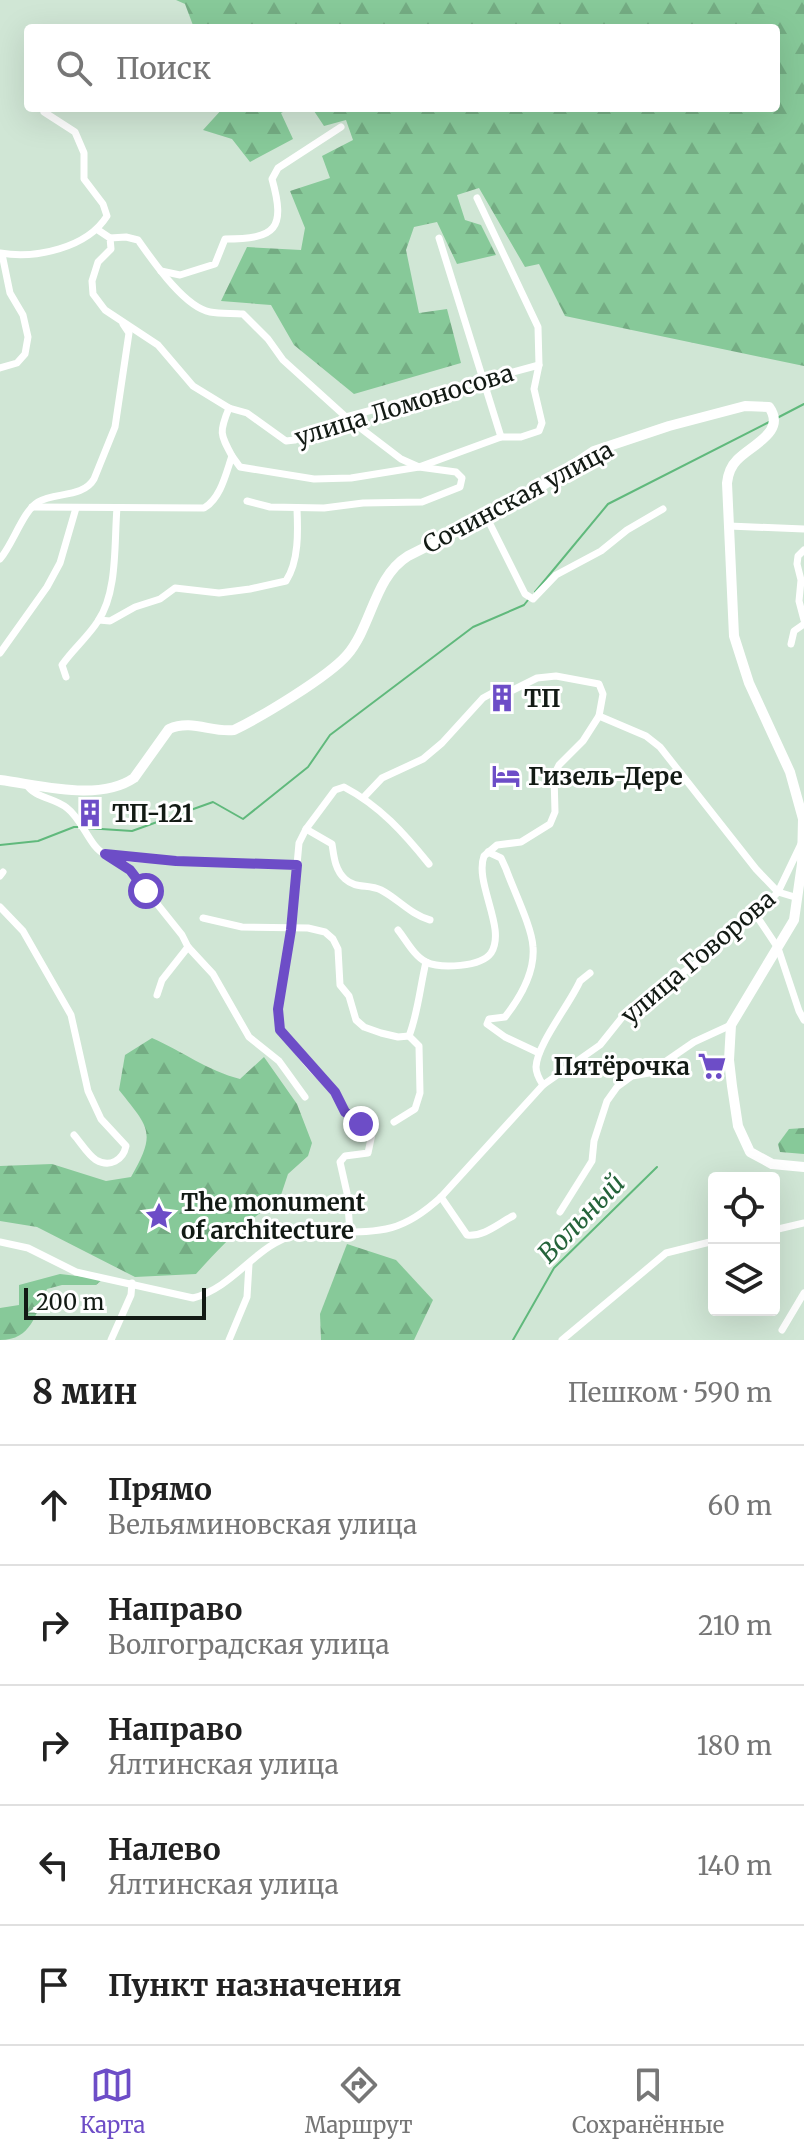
<!DOCTYPE html>
<html lang="ru">
<meta charset="utf-8">
<style>
:root{--surface:#fff;--page:#f6f6f6;--text:#222;--muted:#767676;--line:#e0e0e0;--accent:#6d4dc7}
body{margin:0;font-family:Merriweather,serif;background:var(--page);color:var(--text)}
.controls{position:absolute;right:24px;bottom:24px;display:grid;overflow:hidden;border-radius:8px;box-shadow:0 8px 32px #0002}
.controls button{width:72px;height:72px;display:grid;place-items:center;padding:0;border:0;border-bottom:2px solid var(--line);background:var(--surface);color:var(--text);font:40px sans-serif}
.scale{position:absolute;left:24px;bottom:20px;width:182px;box-sizing:border-box;padding-left:8px;border:4px solid #121a14;border-top:0;font-size:22px;line-height:28px;white-space:nowrap;color:#121a14;-webkit-text-stroke:6px #fff;paint-order:stroke}
.stop{position:absolute;width:24px;height:24px;margin:-18px;border:6px solid #6d4dc7;border-radius:50%;background:#fff}
.stop.end{background:#6d4dc7;border-color:#fff;box-shadow:0 2px 8px #0008}
.list{margin:0;padding:0;list-style:none}
h2{display:flex;justify-content:space-between;align-items:center;height:104px;margin:0;padding:0 32px;font-size:34px}
h2 small{font-size:26px;font-weight:400;color:var(--muted)}
.list li{display:grid;grid-template-columns:52px 1fr auto;gap:24px;align-items:center;box-sizing:border-box;height:120px;padding:0 32px;border-top:2px solid var(--line)}
.list b{display:block;font-size:30px;white-space:nowrap}
.list p{margin:0;font-size:26px;white-space:nowrap;color:var(--muted)}
.list em{font-size:26px;font-style:normal;color:var(--muted)}
.icon{flex:none;width:44px;height:44px;fill:none;stroke:currentColor;stroke-width:2;stroke-linecap:round;stroke-linejoin:round}
.map{position:relative;flex:none;width:804px;height:1340px;overflow:hidden}
.search{position:absolute;background:var(--surface);box-shadow:0 8px 32px #0002;left:24px;right:24px;top:24px;height:88px;display:flex;align-items:center;gap:20px;box-sizing:border-box;padding:0 28px;border-radius:8px;color:var(--muted);font-size:30px}
.sheet{height:704px;background:var(--surface)}
nav{display:flex;justify-content:space-around;align-items:center;box-sizing:border-box;height:112px;border-top:2px solid var(--line);background:var(--surface);font-size:22px;color:var(--muted)}
nav a{display:grid;justify-items:center;gap:4px}
nav .on{color:var(--accent)}
.map>svg:first-child{display:block}
.forest{fill:url(#forest-firs)}
.lines{fill:none;stroke-linecap:round;stroke-linejoin:round}
.stream{stroke:#60b97c;stroke-width:2}
.minor{stroke:#fff;stroke-width:7}
.highway{stroke:#fff;stroke-width:10}
.route{stroke:#6d4dc7;stroke-width:10}
.labels{text-anchor:middle;dominant-baseline:central;stroke-width:6;stroke-linejoin:round;paint-order:stroke}
.street-label{font-size:24px;fill:#121a14;stroke:#fff}
.poi-label{font-size:24px;font-weight:bold;fill:#121a14;stroke:#fff;text-anchor:start}
.water-label{font-size:26px;font-style:italic;fill:#25643b;stroke:#fff}
</style>
<div class="map">
<svg width="804" height="1340" viewBox="0 0 804 1340">
<defs>
<pattern id="forest-firs" width="22" height="20" patternUnits="userSpaceOnUse" patternTransform="scale(2)"><rect width="22" height="20" fill="#87c999"/><path d="M5 1l3.5 6h-7zM16 11l3.5 6h-7z" fill="#74ac83"/></pattern>
</defs>
<rect width="100%" height="100%" fill="#d0e6d5"/>
<!-- forest -->
<g class="forest">
<polygon points="176,0 804,0 804,366 565,316 539,264 525,267 479,188 457,195 465,220 481,225 496,255 457,264 437,222 414,227 406,250 419,313 447,309 461,363 354,394 294,345 271,305 221,301 247,247 301,250 305,228 290,191 330,178 322,156 353,140 346,120 324,126 312,108 776,108 776,28 194,28 185,4"/>
<polygon points="223,108 291,108 281,113 293,139 250,162 232,139 203,130"/>
<path d="M 152,1038 C 182,1051 208,1071 240,1079 L 264,1057 L 297,1104 L 312,1143 L 308,1156 L 288,1174 L 279,1201 C 246,1220 221,1246 196,1274 L 135,1277 L 37,1227 L 0,1221 L 0,1166 L 52,1164 L 106,1181 L 131,1177 C 157,1132 149,1128 119,1090 L 125,1055 Z"/>
<polygon points="804,1128 804,1154 780,1152 778,1144 789,1129"/>
<polygon points="347,1244 396,1260 433,1300 414,1340 321,1340 320,1314"/>
<path d="M 60,1274 L 103,1279 L 96,1285 L 62,1285 L 47,1289 C 35,1314 32,1340 0,1340 L 0,1308 L 19,1305 L 19,1285 Z"/>
</g>
<g class="lines">
<!-- stream -->
<g class="stream">
<polyline points="777,418 804,404"/>
<polyline points="535,592 608,504 771,421"/>
<polyline points="86,828 132,831 213,802 243,819 308,767 330,735 473,627 524,605 528,600"/>
<polyline points="0,845 38,841 74,827 80,827"/>
<polyline points="513,1340 554,1268 657,1167"/>
</g>
<!-- minor -->
<g class="minor">
<polyline points="98,230 110,238 111,249 98,262 92,281 93,294 105,310 158,345 193,386 229,408 247,413 286,441 295,440 346,417 539,365"/>
<path d="M 110,238 L 126,237 L 138,240 C 153,261 184,307 210,312 C 221,314 232,313 243,314 L 268,339 L 283,360 L 346,417 L 401,459 L 419,467 L 456,472 L 462,478 L 460,487 L 422,502 L 363,503 L 324,508 L 270,507 L 247,501"/>
<polyline points="439,238 501,437"/>
<path d="M 0,253 C 36,259 87,248 107,216 L 103,204 L 84,179 L 84,153 L 75,132 L 44,112"/>
<path d="M 161,271 L 180,275 L 215,264 L 225,239 C 276,239 286,229 272,179 L 278,168 L 341,127"/>
<polyline points="0,368 17,363 25,354 28,337 23,315 10,293 2,254"/>
<path d="M 229,408 C 219,432 220,434 232,456"/>
<path d="M 32,507 L 204,508 C 221,498 226,473 232,456 L 240,467 L 314,479 L 351,478 L 419,467 L 501,437 L 521,437 L 539,431 L 542,423 L 534,389 L 539,365 L 538,327 L 477,198"/>
<polyline points="487,518 525,594 533,599 556,575 601,551 627,530 663,509"/>
<polyline points="729,526 804,529"/>
<polyline points="804,550 798,556 797,564 801,580 799,601 804,620"/>
<path d="M 0,559 C 13,544 23,511 38,502 C 55,492 83,498 94,479 L 115,427 L 129,333 L 123,324"/>
<path d="M 99,620 L 110,621 L 135,607 L 160,599 L 175,588 L 219,593 L 250,589 L 286,581 C 299,561 298,531 297,509"/>
<polyline points="791,644 794,631 804,624"/>
<polyline points="0,653 47,587 60,563 76,508"/>
<path d="M 66,677 L 62,665 C 72,650 88,637 98,621 C 118,592 114,542 117,508"/>
<path d="M 26,784 C 36,799 53,797 67,808 C 83,820 90,848 105,854 C 117,860 136,858 149,859 C 198,862 247,863 297,865"/>
<polyline points="364,797 382,778 423,759 442,743 483,698 494,692 513,690 537,678 556,676 599,684 603,694 599,716 646,736 660,747 756,869 778,892 798,898"/>
<path d="M 306,829 L 332,844 C 334,857 335,870 345,879 C 356,889 368,884 381,890 C 397,898 411,915 430,920"/>
<path d="M 488,852 L 501,858 L 506,869 C 513,889 532,927 533,947 C 535,972 519,999 505,1017 L 489,1019 L 487,1024 L 505,1037 L 539,1053"/>
<polyline points="105,854 130,870 182,935 188,947 213,974 249,1037 279,1061 305,1097"/>
<polyline points="0,876 3,872"/>
<path d="M 0,907 L 23,931 L 71,1015 L 88,1091 L 101,1119 L 126,1146 C 123,1160 110,1168 96,1160 C 88,1155 81,1143 74,1135"/>
<polyline points="756,915 778,948 799,1011 804,1020"/>
<path d="M 203,918 L 242,927 L 308,928 L 325,932 L 333,939 L 338,949 L 340,985 L 349,996 L 356,1020 L 364,1027 L 381,1033 L 398,1037 L 409,1036 C 418,1013 420,987 426,962"/>
<path d="M 398,930 C 406,940 414,956 426,962 C 441,969 481,967 491,953 C 507,929 474,883 484,856 L 497,845 L 521,842 L 550,824 L 555,812 L 554,775 L 559,765 L 583,741 L 599,716"/>
<polyline points="157,995 162,980 188,947"/>
<path d="M 543,1085 C 539,1079 536,1074 536,1067 C 537,1044 570,1004 580,981 L 590,973"/>
<polyline points="394,1122 415,1109 420,1093 419,1046 409,1036"/>
<path d="M 441,1197 L 467,1235 C 484,1237 499,1223 513,1216"/>
<polyline points="560,1212 592,1161 594,1141 607,1101 617,1087 632,1076 649,1073 694,1042 731,1025"/>
<polyline points="774,1230 804,1223"/>
<path d="M 350,1232 L 347,1193 L 340,1162 L 345,1156 L 368,1153 L 372,1134 L 345,1112 L 335,1092 L 310,1067 L 280,1030 L 278,1009 L 291,930 L 299,843 L 306,829 L 335,790 L 344,787 C 380,806 404,833 429,864"/>
<path d="M 0,1242 L 28,1248 L 76,1272 L 193,1298 C 235,1287 256,1244 297,1234 C 308,1231 322,1232 334,1232 C 383,1232 403,1232 441,1197 L 543,1085 L 600,1045 L 628,1010 L 700,961 L 756,915 L 778,892 L 801,844"/>
<polyline points="782,1330 804,1293"/>
<polyline points="111,1340 131,1295 132,1283"/>
<polyline points="229,1340 247,1297 249,1264"/>
<polyline points="562,1340 666,1253 714,1241"/>
</g>
<!-- highway -->
<path class="highway" d="M 0,780 C 40,785 99,802 134,778 L 169,729 C 192,719 212,733 234,730 C 261,717 328,677 347,655 C 372,626 374,577 408,556 L 527,496 L 594,451 L 669,426 L 745,406 L 769,407 C 787,432 751,445 737,460 C 730,467 728,474 727,483 L 734,636 L 749,683 L 790,772 L 803,819 L 802,864 L 794,920 L 731,1025 L 729,1060 L 732,1086 L 738,1126 L 750,1152 L 772,1164 L 804,1167"/>
</g>
<g class="lines">
<!-- route -->
<polyline class="route" points="146,891 130,870 105,854 176,861 297,865 291,930 278,1009 280,1030 335,1092 345,1112 361,1124"/>
</g>
<!-- icons -->
<defs>
<symbol id="building-bare" viewBox="-9 -9 18 18"><path d="M-4-6H4V6H1V3H-1V6H-4ZM-2.5-4.3h1.7v1.8h-1.7ZM.8-4.3h1.7v1.8H.8ZM-2.5-1h1.7V.8h-1.7ZM.8-1h1.7V.8H.8Z" fill="#6d4dc7" stroke="#fff" stroke-width="2.5" paint-order="stroke"/></symbol>
<symbol id="hotel-bare" viewBox="-9 -9 18 18"><path d="M-6-4.5h1.5V1H6V5H4.5V3h-9V5H-6ZM-4 0a1.8 1.8 0 1 1 3.6 0ZM.5 0V-2.5h3Q6-2.5 6 0Z" fill="#6d4dc7" stroke="#fff" stroke-width="2.5" paint-order="stroke"/></symbol>
<symbol id="supermarket-bare" viewBox="-9 -9 18 18"><path d="M-6-5.5h2.5l.6 2H6L4.5 2H-2.5L-4.4-4H-6ZM-1.5 3.2a1.3 1.3 0 1 0 .1 0ZM3 3.2a1.3 1.3 0 1 0 .1 0Z" fill="#6d4dc7" stroke="#fff" stroke-width="2.5" paint-order="stroke"/></symbol>
<symbol id="sight-bare" viewBox="-9 -9 18 18"><path d="M0-6L1.8-2.2L6-1.7L2.9 1.2L3.7 5.4L0 3.3L-3.7 5.4L-2.9 1.2L-6-1.7L-1.8-2.2Z" fill="#6d4dc7" stroke="#fff" stroke-width="2.5" paint-order="stroke"/></symbol>
</defs>
<g fill-rule="evenodd">
<use href="#building-bare" x="482" y="678" width="40" height="40"/>
<use href="#hotel-bare" x="486" y="756" width="40" height="40"/>
<use href="#building-bare" x="70" y="793" width="40" height="40"/>
<use href="#supermarket-bare" x="692" y="1046" width="40" height="40"/>
<use href="#sight-bare" x="139" y="1196" width="40" height="40"/>
</g>
<g class="labels">
<!-- street labels -->
<g class="street-label">
<text transform="translate(404 405) rotate(-17)">улица Ломоносова</text>
<text transform="translate(518 497) rotate(-28)">Сочинская улица</text>
<text transform="translate(698 957) rotate(-40)">улица Говорова</text>
</g>
<!-- poi labels -->
<g class="poi-label">
<text x="524" y="698">ТП</text>
<text x="528" y="776">Гизель-Дере</text>
<text x="112" y="813">ТП-121</text>
<text x="690" y="1066" text-anchor="end">Пятёрочка</text>
<text x="181" y="1202">The monument<tspan x="181" dy="28">of architecture</tspan></text>
</g>
<!-- water labels -->
<g class="water-label">
<text transform="translate(581 1218) rotate(-46)">Вольный</text>
</g>
</g>
</svg>
<div class="controls">
<button><svg class="icon" aria-label="locate" viewBox="0 0 24 24"><circle cx="12" cy="12" r="6"/><path d="M12 2v4M12 18v4M2 12h4M18 12h4"/></svg></button>
<button><svg class="icon" aria-label="layers" viewBox="0 0 24 24"><path d="M12 4l9 5-9 5-9-5zM3 14l9 5 9-5"/></svg></button>
</div>
<div class="scale">200 m</div>
<div class="stop" style="left:146px;top:891px"></div>
<div class="stop end" style="left:361px;top:1124px"></div>
<div class="search"><svg class="icon" aria-label="search" viewBox="0 0 24 24"><circle cx="10" cy="10" r="6"/><path d="M15 15l6 6"/></svg>Поиск</div>
</div>
<section class="sheet">
<h2>8 мин<small>Пешком · 590 m</small></h2>
<ul class="list">
<li><svg class="icon" aria-label="ahead" viewBox="0 0 24 24"><path d="M12 20V5M6 11l6-6 6 6"/></svg><div><b>Прямо</b><p>Вельяминовская улица</p></div><em>60 m</em></li>
<li><svg class="icon" aria-label="right" viewBox="0 0 24 24"><path d="M7 20v-9h11M14 6l5 5-5 5"/></svg><div><b>Направо</b><p>Волгоградская улица</p></div><em>210 m</em></li>
<li><svg class="icon" aria-label="right" viewBox="0 0 24 24"><path d="M7 20v-9h11M14 6l5 5-5 5"/></svg><div><b>Направо</b><p>Ялтинская улица</p></div><em>180 m</em></li>
<li><svg class="icon" aria-label="left" viewBox="0 0 24 24"><path d="M17 20v-9H6M10 6l-5 5 5 5"/></svg><div><b>Налево</b><p>Ялтинская улица</p></div><em>140 m</em></li>
<li><svg class="icon" aria-label="arrive" viewBox="0 0 24 24"><path d="M6 21V4h12l-3 4 3 4H6"/></svg><div><b>Пункт назначения</b></div></li>
</ul>
</section>
<nav>
<a class="on"><svg class="icon" aria-label="map" viewBox="0 0 24 24"><path d="M3 6l6-2 6 2 6-2v14l-6 2-6-2-6 2zM9 4v14M15 6v14"/></svg>Карта</a>
<a><svg class="icon" aria-label="directions" viewBox="0 0 24 24"><path d="M12 3l9 9-9 9-9-9zM9 14v-3h6M13 9l2 2-2 2"/></svg>Маршрут</a>
<a><svg class="icon" aria-label="saved" viewBox="0 0 24 24"><path d="M7 4h10v16l-5-4-5 4z"/></svg>Сохранённые</a>
</nav>
